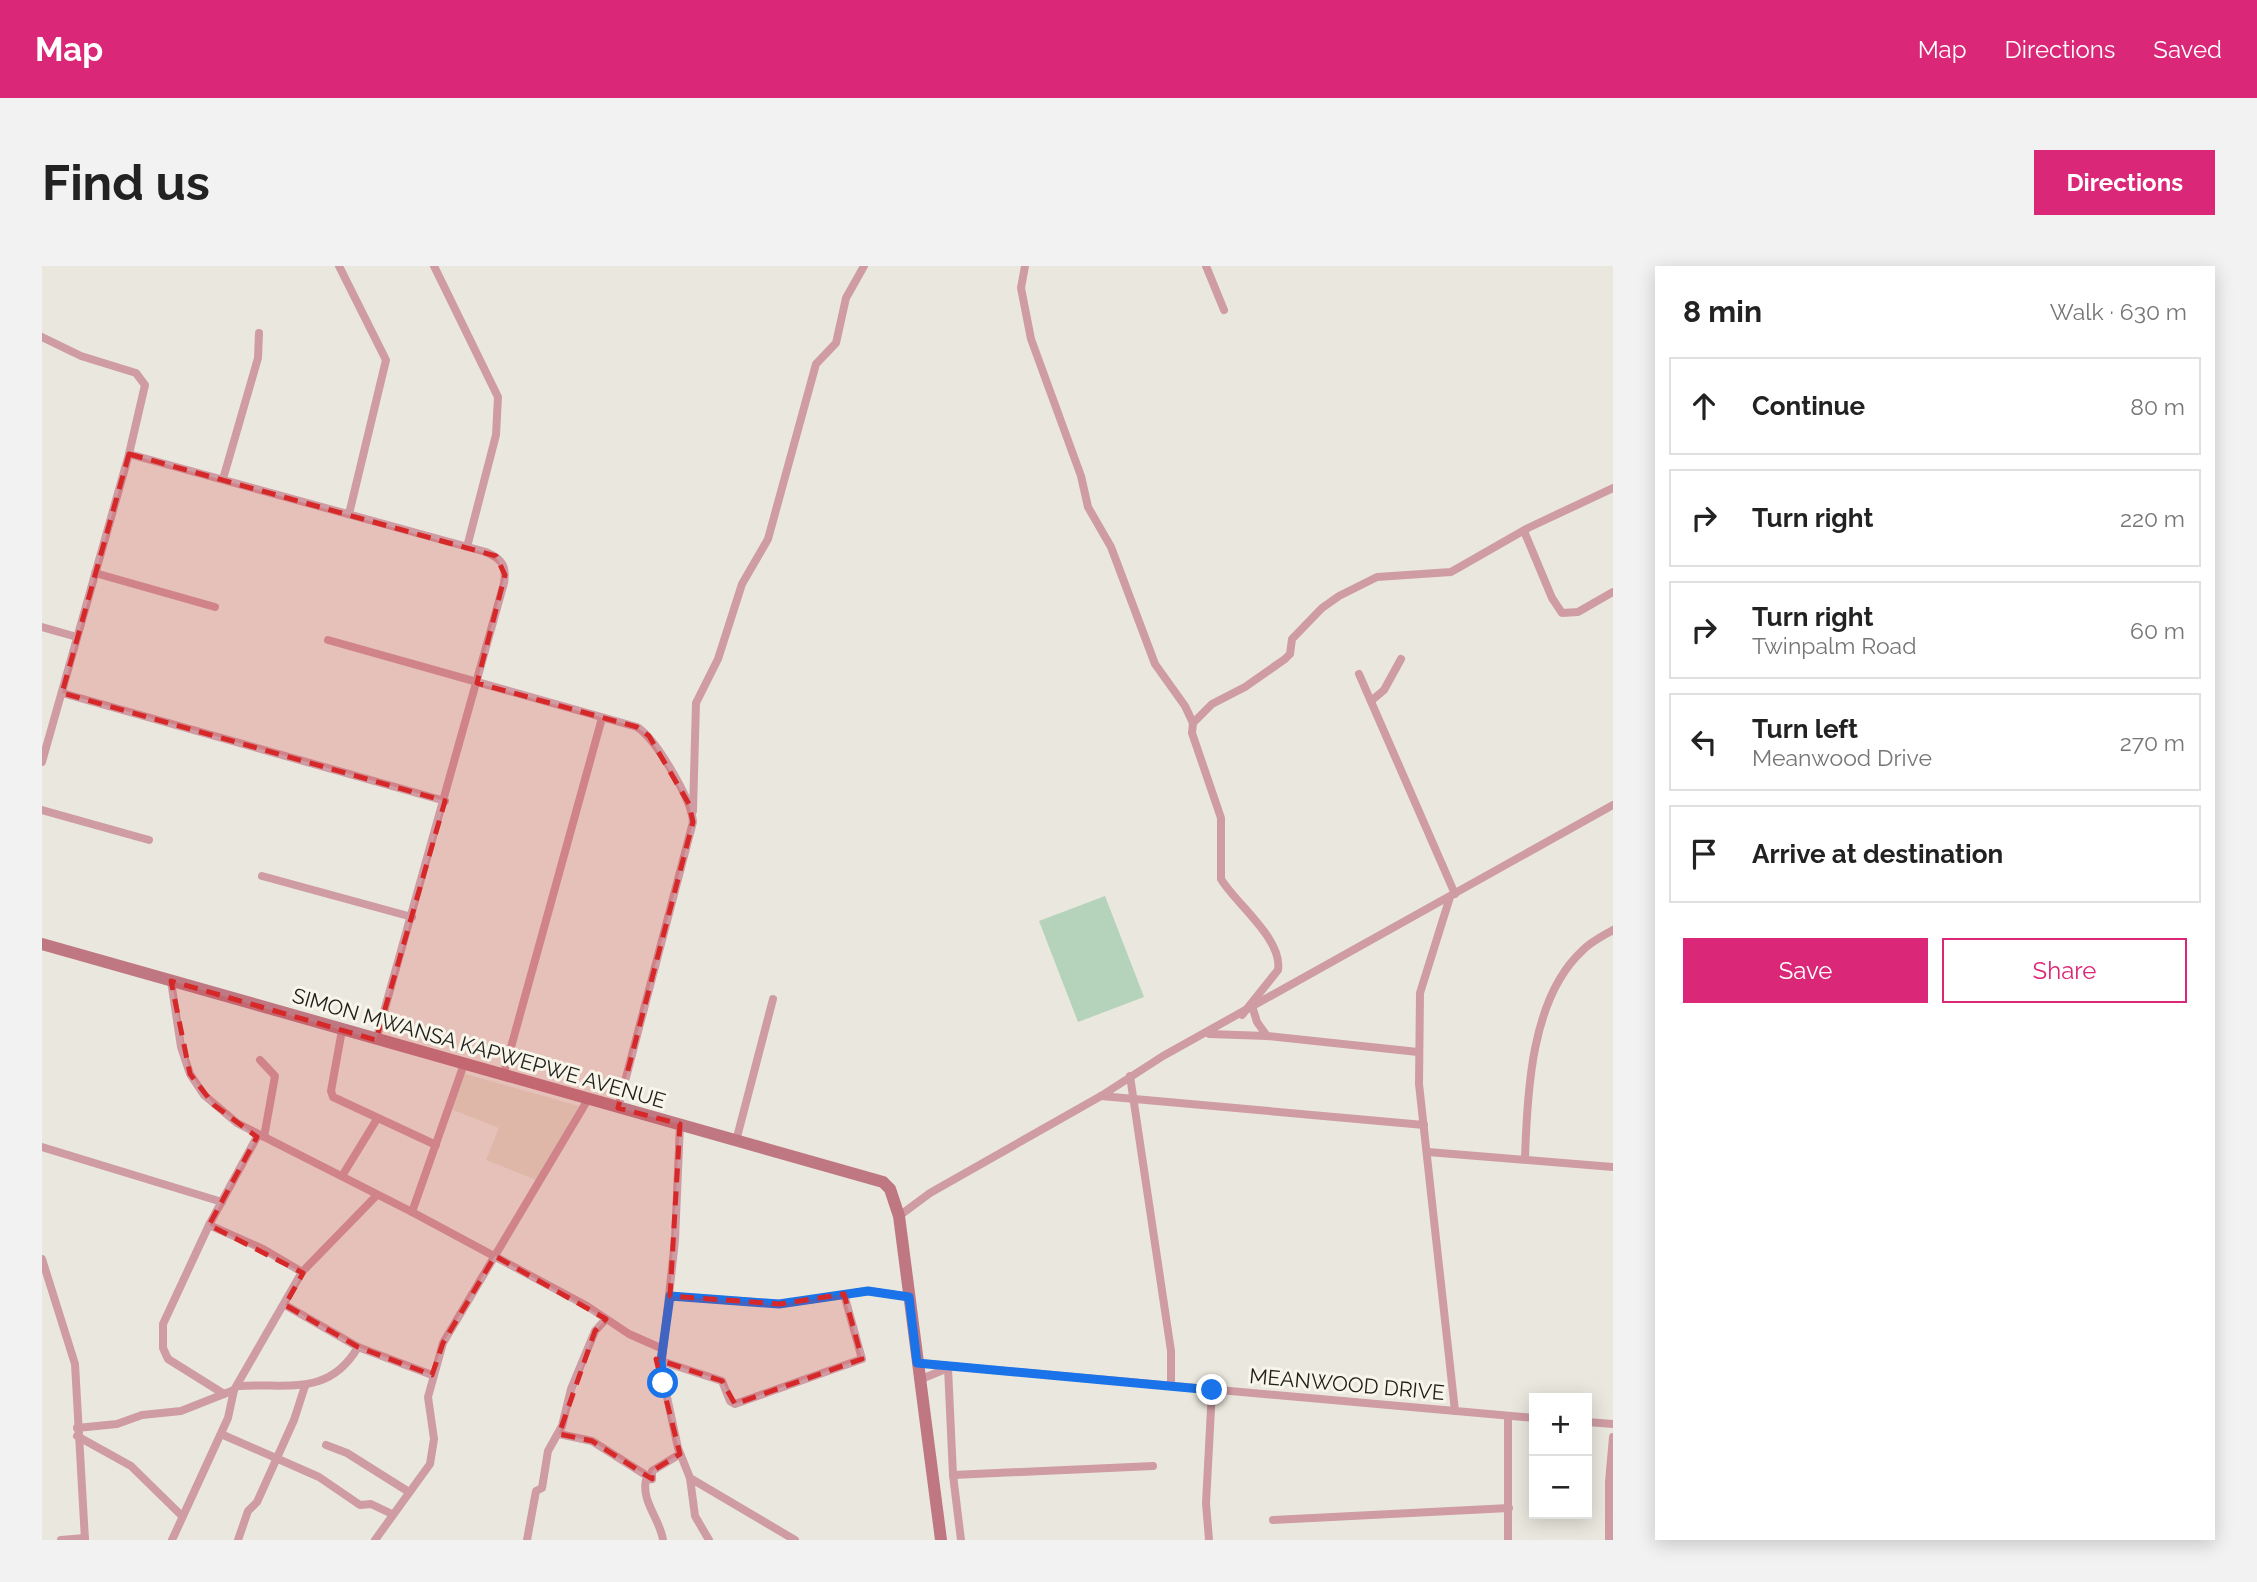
<!DOCTYPE html>
<meta charset="utf-8">
<style>
:root{--surface:#fff;--page:#f2f2f2;--text:#222;--muted:#767676;--line:#e0e0e0;--accent:#db2777}
body{margin:0;font-family:Raleway,sans-serif;background:var(--page);color:var(--text)}
.controls{position:absolute;right:21px;bottom:21px;display:grid;overflow:hidden;border-radius:0px;box-shadow:0 4px 18px #0003}
.controls button{width:63px;height:63px;display:grid;place-items:center;padding:0;border:0;border-bottom:2px solid var(--line);background:var(--surface);color:var(--text);font:35px sans-serif}
.stop{position:absolute;width:21px;height:21px;margin:-16px;border:5px solid #1a73e8;border-radius:50%;background:#fff}
.stop.end{background:#1a73e8;border-color:#fff;box-shadow:0 2px 7px #0008}
.list{margin:0;padding:0;list-style:none}
h2{display:flex;justify-content:space-between;align-items:center;height:91px;margin:0;padding:0 28px;font-size:30px}
h2 small{font-size:23px;font-weight:400;color:var(--muted)}
.list li{display:grid;grid-template-columns:46px 1fr auto;gap:21px;align-items:center;box-sizing:border-box;height:98px;margin:0 14px 14px;padding:0 14px;border:2px solid var(--line);border-radius:0px}
.list b{display:block;font-size:26px;white-space:nowrap}
.list p{margin:0;font-size:23px;white-space:nowrap;color:var(--muted)}
.list em{font-size:23px;font-style:normal;color:var(--muted)}
.actions{display:flex;gap:14px;padding:21px 28px}
.actions a{flex:1;padding:16px 0;border:2px solid var(--accent);border-radius:0px;text-align:center;font-size:24px;color:var(--accent)}
.actions .main{background:var(--accent);color:#fff}
.icon{flex:none;width:38px;height:38px;fill:none;stroke:currentColor;stroke-width:2;stroke-linecap:round;stroke-linejoin:round}
.map{position:relative;flex:none;width:1571px;height:1274px;overflow:hidden;border-radius:0px}
header{display:flex;align-items:center;gap:42px;box-sizing:border-box;height:98px;padding:0 35px;background:var(--accent);color:#fff}
header strong{font-size:33px}
nav{display:flex;gap:38px;margin-inline-start:auto;font-size:24px}
.intro{display:flex;align-items:center;justify-content:space-between;box-sizing:border-box;height:168px;padding:0 42px}
h1{margin:0;font-size:49px}
.button{padding:18px 32px;border-radius:0px;background:var(--accent);color:#fff;font-size:24px;font-weight:700}
main{display:flex;gap:42px;padding:0 42px}
aside{flex:1;background:var(--surface);border-radius:0px;box-shadow:0 4px 18px #0003}
.map>svg:first-child{display:block}
.built{fill:#e0dbca}
.green{fill:#b4d3ba}
.lines{fill:none;stroke-linecap:round;stroke-linejoin:round}
.street{stroke:#cf9ca3;stroke-width:8}
.secondary{stroke:#bf7782;stroke-width:12}
.route{stroke:#1a73e8;stroke-width:9}
.marked{fill:#d62828;fill-opacity:0.2;stroke:#d62828;stroke-width:5;stroke-dasharray:14 9;stroke-linejoin:round}
.labels{text-anchor:middle;dominant-baseline:central;stroke-width:6;stroke-linejoin:round;paint-order:stroke}
.street-label{font-size:21px;fill:#1f1e1a;stroke:#f8f5eb}
</style>
<header>
<strong>Map</strong>
<nav><a>Map</a><a>Directions</a><a>Saved</a></nav>
</header>
<div class="intro"><h1>Find us</h1><a class="button">Directions</a></div>
<main>
<div class="map">
<svg width="1571" height="1274" viewBox="0 0 1571 1274">
<rect width="100%" height="100%" fill="#eae8de"/>
<!-- built -->
<polygon class="built" points="420,807 537,840 494,914 444,894 457,862 406,842"/>
<!-- green -->
<polygon class="green" points="1063,630 1102,731 1036,756 997,655"/>
<g class="lines">
<!-- street -->
<g class="street">
<polyline points="297,0 344,94 307,248"/>
<polyline points="392,0 456,131 454,169 425,281"/>
<path d="M 983,0 L 979,22 L 989,73 L 1039,210 L 1046,241 L 1069,281 L 1113,398 L 1143,440 L 1151,457 L 1150,467 L 1179,552 L 1179,613 C 1193,637 1241,673 1236,704 L 1200,749"/>
<polyline points="1164,0 1182,44"/>
<polyline points="0,71 39,90 94,107 103,119 87,188 0,496"/>
<path d="M 87,188 L 444,286 C 460,293 465,300 462,317 L 334,774"/>
<polyline points="181,213 216,92 217,67"/>
<polyline points="1482,265 1510,332 1520,347 1536,346 1571,326"/>
<polyline points="53,307 173,341"/>
<polyline points="0,361 35,371"/>
<path d="M 286,374 L 595,461 C 614,473 650,534 651,556 L 576,842"/>
<polyline points="1317,408 1413,628"/>
<polyline points="20,427 403,535"/>
<polyline points="1329,435 1342,424 1359,393"/>
<polyline points="1151,457 1170,438 1203,421 1243,393 1248,388 1250,373 1280,342 1297,330 1335,311 1409,306 1486,262 1571,222"/>
<polyline points="0,544 107,574"/>
<polyline points="651,545 654,437 676,393 700,318 726,273 774,98 794,77 804,32 822,0"/>
<polyline points="220,610 370,651"/>
<polyline points="1408,631 1378,727 1377,818 1413,1145"/>
<polyline points="129,715 139,781 148,808 162,829 195,857 370,946 545,1040 587,1068 621,1083"/>
<polyline points="1211,743 1215,756 1225,770"/>
<polyline points="300,764 289,825 291,831 394,879"/>
<polyline points="1167,768 1225,770 1376,786"/>
<polyline points="218,794 233,810 222,871"/>
<polyline points="461,810 560,452"/>
<polyline points="1088,810 1129,1085 1129,1120"/>
<polyline points="1059,830 1382,859"/>
<polyline points="638,858 633,974 619,1103 636,1182 648,1212 653,1250 667,1274"/>
<polyline points="694,875 731,733"/>
<polyline points="0,881 180,936"/>
<polyline points="1386,886 1571,901"/>
<path d="M 1483,892 C 1485,828 1489,732 1540,685 C 1548,676 1561,670 1571,664"/>
<polyline points="300,910 335,853"/>
<polyline points="370,946 422,798"/>
<polyline points="857,950 888,927 1059,830 1121,790 1571,539"/>
<polyline points="167,959 221,983 260,1006"/>
<polyline points="0,993 33,1098 43,1274"/>
<polyline points="628,1030 738,1038 826,1025 867,1031"/>
<polyline points="243,1039 316,1081 390,1109"/>
<polyline points="619,1095 680,1115 688,1135 693,1138 820,1093 802,1028"/>
<polyline points="875,1097 1492,1152"/>
<polyline points="906,1102 911,1209 919,1274"/>
<polyline points="877,1114 906,1102"/>
<path d="M 197,1120 C 245,1117 287,1131 316,1081"/>
<polyline points="182,1128 126,1093 121,1082 121,1058 167,959 216,869"/>
<polyline points="1545,1156 1571,1158"/>
<polyline points="35,1162 75,1158 100,1149 139,1145 192,1124 260,1006 335,929"/>
<polyline points="179,1168 277,1211 318,1239 329,1238 350,1248"/>
<polyline points="517,1168 550,1175 610,1213"/>
<polyline points="35,1170 89,1200 140,1250"/>
<polyline points="284,1179 305,1187 367,1226"/>
<polyline points="911,1209 1111,1200"/>
<polyline points="648,1212 753,1274"/>
<polyline points="1231,1254 1467,1242"/>
<polyline points="19,1274 43,1272"/>
<polyline points="130,1274 186,1152 192,1124"/>
<polyline points="196,1274 206,1245 215,1236 252,1154 263,1120"/>
<polyline points="333,1274 388,1198 392,1173 386,1131 401,1077 545,835"/>
<polyline points="485,1274 494,1225 500,1222 506,1185 520,1160 529,1123 553,1065 564,1053"/>
<path d="M 621,1274 C 618,1253 599,1235 604,1214 L 610,1213 L 610,1205 L 638,1188"/>
<polyline points="1167,1274 1164,1237 1170,1124"/>
<polyline points="1466,1274 1466,1150"/>
<polyline points="1567,1274 1567,1216 1571,1171"/>
</g>
<!-- secondary -->
<polyline class="secondary" points="0,678 841,916 848,923 857,950 899,1274"/>
</g>
<g class="lines">
<!-- route -->
<polyline class="route" points="621,1117 619,1095 628,1030 737,1038 826,1025 867,1031 875,1097 1170,1124"/>
</g>
<!-- marked area -->
<path class="marked" d="M 87,188 L 454,290 L 463,309 L 435,417 L 595,461 L 607,470 L 647,538 L 651,556 L 576,842 L 638,858 L 628,1030 L 738,1038 L 802,1028 L 820,1093 L 693,1138 L 680,1115 L 614,1093 L 638,1188 L 610,1205 L 610,1213 L 550,1175 L 517,1168 L 553,1065 L 564,1053 L 453,990 L 401,1077 L 390,1109 L 316,1081 L 243,1039 L 261,1007 L 167,959 L 215,871 L 172,839 L 148,808 L 129,715 L 334,774 L 403,535 L 20,427 Z"/>
<g class="labels">
<!-- street labels -->
<g class="street-label">
<text transform="translate(437 782) rotate(16)">SIMON MWANSA KAPWEPWE AVENUE</text>
<text transform="translate(1305 1118) rotate(5)">MEANWOOD DRIVE</text>
</g>
</g>
</svg>
<div class="controls">
<button>+</button>
<button>−</button>
</div>
<div class="stop" style="left:621px;top:1117px"></div>
<div class="stop end" style="left:1170px;top:1124px"></div>
</div>
<aside>
<h2>8 min<small>Walk · 630 m</small></h2>
<ul class="list">
<li><svg class="icon" aria-label="ahead" viewBox="0 0 24 24"><path d="M12 20V5M6 11l6-6 6 6"/></svg><div><b>Continue</b></div><em>80 m</em></li>
<li><svg class="icon" aria-label="right" viewBox="0 0 24 24"><path d="M7 20v-9h11M14 6l5 5-5 5"/></svg><div><b>Turn right</b></div><em>220 m</em></li>
<li><svg class="icon" aria-label="right" viewBox="0 0 24 24"><path d="M7 20v-9h11M14 6l5 5-5 5"/></svg><div><b>Turn right</b><p>Twinpalm Road</p></div><em>60 m</em></li>
<li><svg class="icon" aria-label="left" viewBox="0 0 24 24"><path d="M17 20v-9H6M10 6l-5 5 5 5"/></svg><div><b>Turn left</b><p>Meanwood Drive</p></div><em>270 m</em></li>
<li><svg class="icon" aria-label="arrive" viewBox="0 0 24 24"><path d="M6 21V4h12l-3 4 3 4H6"/></svg><div><b>Arrive at destination</b></div></li>
</ul>
<div class="actions"><a class="main">Save</a><a>Share</a></div>
</aside>
</main>
